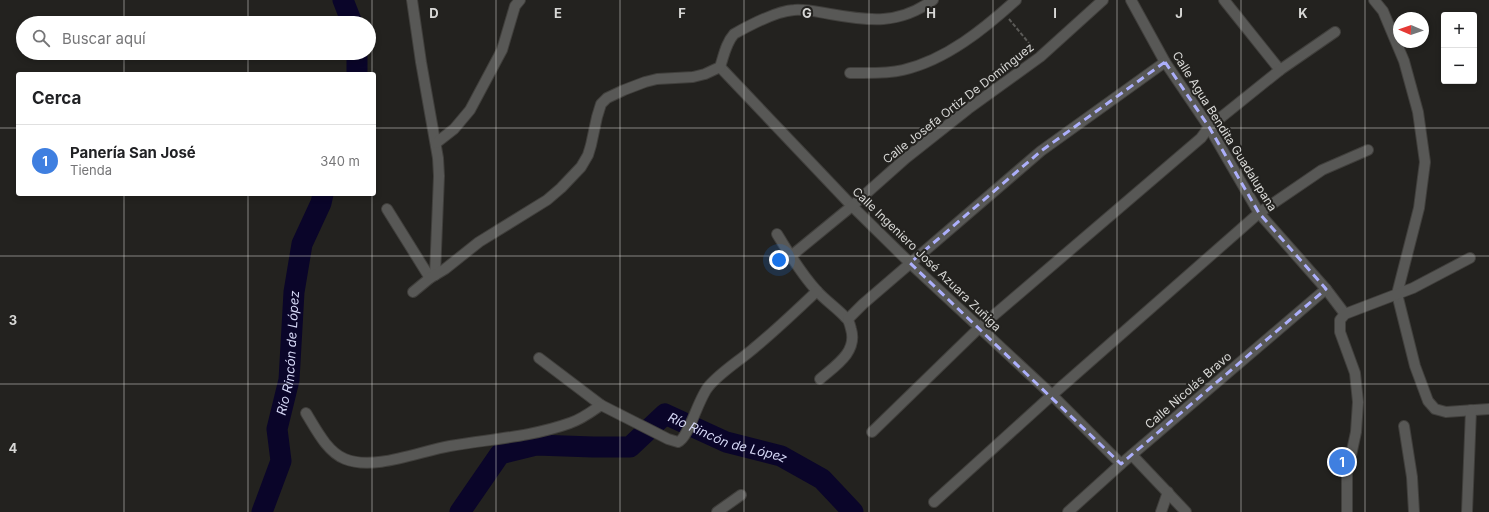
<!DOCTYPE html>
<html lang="es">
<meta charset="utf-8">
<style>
:root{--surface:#fff;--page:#f6f6f6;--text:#202124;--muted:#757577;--line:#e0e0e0;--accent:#ea580c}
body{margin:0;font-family:Inter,sans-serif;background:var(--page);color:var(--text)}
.controls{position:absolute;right:12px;top:12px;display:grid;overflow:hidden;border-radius:4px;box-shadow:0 2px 6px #0003}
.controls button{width:36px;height:36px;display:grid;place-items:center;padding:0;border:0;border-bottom:1px solid var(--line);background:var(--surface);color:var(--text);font:20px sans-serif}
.compass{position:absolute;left:1393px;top:12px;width:36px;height:36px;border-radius:50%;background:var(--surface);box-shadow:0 2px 6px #0003;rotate:272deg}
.you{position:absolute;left:779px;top:260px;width:14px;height:14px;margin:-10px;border:3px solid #fff;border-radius:50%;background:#1a73e8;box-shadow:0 0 0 6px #1a73e833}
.badge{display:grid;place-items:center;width:26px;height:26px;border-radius:50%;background:var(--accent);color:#fff;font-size:13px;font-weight:700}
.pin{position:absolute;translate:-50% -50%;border:2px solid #fff;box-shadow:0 1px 4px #0006}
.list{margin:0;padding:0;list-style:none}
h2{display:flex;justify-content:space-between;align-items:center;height:52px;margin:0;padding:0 16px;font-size:17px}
h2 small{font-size:13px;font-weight:400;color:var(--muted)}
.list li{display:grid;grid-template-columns:26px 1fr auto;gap:12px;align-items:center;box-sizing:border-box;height:72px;padding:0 16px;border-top:1px solid var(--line)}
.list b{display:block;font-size:15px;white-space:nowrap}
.list p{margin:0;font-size:13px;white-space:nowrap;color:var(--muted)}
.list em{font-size:13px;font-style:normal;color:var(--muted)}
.icon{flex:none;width:22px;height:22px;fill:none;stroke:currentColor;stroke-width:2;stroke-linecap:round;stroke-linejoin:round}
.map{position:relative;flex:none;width:1489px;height:512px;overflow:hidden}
.search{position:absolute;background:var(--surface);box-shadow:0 2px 6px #0003;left:16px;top:16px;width:360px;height:44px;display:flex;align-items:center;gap:10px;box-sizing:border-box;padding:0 14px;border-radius:22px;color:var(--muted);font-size:15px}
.panel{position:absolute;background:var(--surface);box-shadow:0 2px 6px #0003;left:16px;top:72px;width:360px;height:124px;border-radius:4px}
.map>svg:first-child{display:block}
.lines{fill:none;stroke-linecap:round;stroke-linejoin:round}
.river{stroke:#0a0529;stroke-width:21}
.street-casing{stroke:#403f3c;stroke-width:12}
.path{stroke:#5b5a57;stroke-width:2;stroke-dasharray:4 2;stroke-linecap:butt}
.street{stroke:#585856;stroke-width:10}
.marked{fill:none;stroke:#acaffb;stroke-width:3;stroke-dasharray:8 5;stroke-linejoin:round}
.grid{fill:none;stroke:#d8d8d6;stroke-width:1;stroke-opacity:0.55}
.labels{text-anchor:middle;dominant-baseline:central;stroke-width:4;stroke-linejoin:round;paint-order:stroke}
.street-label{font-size:12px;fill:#d8d8d6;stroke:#23221f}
.water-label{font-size:13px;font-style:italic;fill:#d5d7f5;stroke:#23221f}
.grid-label{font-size:13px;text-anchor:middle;font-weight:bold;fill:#d8d8d6;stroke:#23221f;stroke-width:4;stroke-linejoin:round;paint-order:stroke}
</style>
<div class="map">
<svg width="1489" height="512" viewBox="0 0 1489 512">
<rect width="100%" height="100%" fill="#23221f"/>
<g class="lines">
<!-- river -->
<g class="river">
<polyline points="343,0 352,23"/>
<polyline points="357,74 357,53"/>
<path id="s1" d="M 262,512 L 281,461 L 277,429 L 289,380 L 294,292 L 302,244 L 321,203 L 323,194"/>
<path id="s2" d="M 460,512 L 500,454 L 536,445 L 593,447 L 630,447 L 665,414 L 726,442 L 781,456 L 822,479 L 853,512"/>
</g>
<defs>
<g id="street">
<polyline points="412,0 421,62 438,158 439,176 435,275"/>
<polyline points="1131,0 1165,62 1209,127 1259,213 1326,289 1345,314"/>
<polyline points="1224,0 1280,70"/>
<polyline points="1374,0 1383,11 1404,61 1418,112 1425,162 1419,208 1397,294 1415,366 1428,401 1435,409 1446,412 1489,409"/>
<polyline points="720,67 852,206 910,263 1052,395 1121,464"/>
<path d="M 850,73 C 868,73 886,74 903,70 C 946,60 984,29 1016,0"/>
<polyline points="436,143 454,129 470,110 502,50 515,6 520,0"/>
<polyline points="387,209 430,278"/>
<path d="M 777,234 C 789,253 801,274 817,291 C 826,301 837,308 846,318 C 849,320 850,325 851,329 C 858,352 835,366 820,379"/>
<polyline points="791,256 852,206 906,158 968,109 1040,57 1103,0"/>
<path d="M 413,292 L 430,278 L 445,269 L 479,242 L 547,200 L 561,188 L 581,167 L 588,155 L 591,145 L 597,117 L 601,104 L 607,98 L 624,90 L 645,82 L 657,79 L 693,77 L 705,74 L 720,67 C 724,55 726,43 734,34 C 750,25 776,11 794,10 C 806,9 818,12 830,14 C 869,21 899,25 933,0"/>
<polyline points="848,319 863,304 1041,151 1165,62"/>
<polyline points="539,358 601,405"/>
<path d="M 306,413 C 316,429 327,452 345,459 C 374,471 420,451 450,446 C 490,439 531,437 570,423 C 582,419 591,412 601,405 L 668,439 L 678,442 C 689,438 698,398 709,386 C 721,372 739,361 753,349 C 775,331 796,311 817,291"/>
<polyline points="1404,426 1412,477 1414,512"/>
<polyline points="872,432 979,328 1201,138 1209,127 1280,70 1335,32"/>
<polyline points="1132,455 1186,512"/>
<polyline points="934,502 1052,395 1259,213 1322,170 1368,150"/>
<polyline points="717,512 741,495"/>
<polyline points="1068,512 1121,464 1326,289"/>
<polyline points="1161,512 1168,492"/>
<polyline points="1347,512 1347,474 1356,432 1358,402 1355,373 1340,332 1340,320 1345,314 1413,288 1470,258"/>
<polyline points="1467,512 1471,410"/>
</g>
</defs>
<!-- street casing -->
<use href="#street" class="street-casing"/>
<!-- path -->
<polyline class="path" points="1009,19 1033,48"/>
<!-- street -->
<use href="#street" class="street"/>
</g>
<!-- marked area -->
<path class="marked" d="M 1165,62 L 1209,127 L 1259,213 L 1326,289 L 1121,464 L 910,263 L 1041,151 Z"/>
<!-- grid -->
<path class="grid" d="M 124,0 L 124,23M 248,0 L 248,23M 372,0 L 372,74M 496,0 L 496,512M 620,0 L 620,512M 744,0 L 744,512M 869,0 L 869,512M 993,0 L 993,512M 1117,0 L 1117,512M 1241,0 L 1241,512M 1365,0 L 1365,512M 124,53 L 124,74M 248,53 L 248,74M 0,128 L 18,128M 374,128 L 1489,128M 124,194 L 124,512M 248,194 L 248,512M 372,194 L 372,512M 0,256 L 1489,256M 0,384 L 1489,384"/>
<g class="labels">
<!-- street labels -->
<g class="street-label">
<text transform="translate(958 103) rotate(-38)">Calle Josefa Ortiz De Domínguez</text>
<text transform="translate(1225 131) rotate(58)">Calle Agua Bendita Guadalupana</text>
<text transform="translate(927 259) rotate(44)">Calle Ingeniero José Azuara Zuñiga</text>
<text transform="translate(1188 390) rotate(-41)">Calle Nicolás Bravo</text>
</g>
<!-- water labels -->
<g class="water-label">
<text stroke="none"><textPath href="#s1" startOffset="164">Río Rincón de López</textPath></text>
<text stroke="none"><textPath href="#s2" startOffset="317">Río Rincón de López</textPath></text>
</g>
</g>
<g class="grid-label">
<text x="434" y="18">D</text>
<text x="558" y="18">E</text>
<text x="682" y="18">F</text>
<text x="807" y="18">G</text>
<text x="931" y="18">H</text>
<text x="1055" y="18">I</text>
<text x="1179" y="18">J</text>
<text x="1303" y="18">K</text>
<text x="13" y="325">3</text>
<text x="13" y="453">4</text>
</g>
</svg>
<div class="controls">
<button>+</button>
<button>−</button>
</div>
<svg class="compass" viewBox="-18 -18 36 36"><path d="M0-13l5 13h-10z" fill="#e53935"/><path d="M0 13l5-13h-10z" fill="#757577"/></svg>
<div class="you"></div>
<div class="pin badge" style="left:1342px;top:462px;background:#3f7fe0">1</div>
<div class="search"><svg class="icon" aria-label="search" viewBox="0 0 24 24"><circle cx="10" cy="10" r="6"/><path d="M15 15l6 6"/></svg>Buscar aquí</div>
<section class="panel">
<h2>Cerca<small></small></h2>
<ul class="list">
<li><span class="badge" style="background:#3f7fe0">1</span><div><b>Panería San José</b><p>Tienda</p></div><em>340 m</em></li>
</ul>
</section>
</div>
